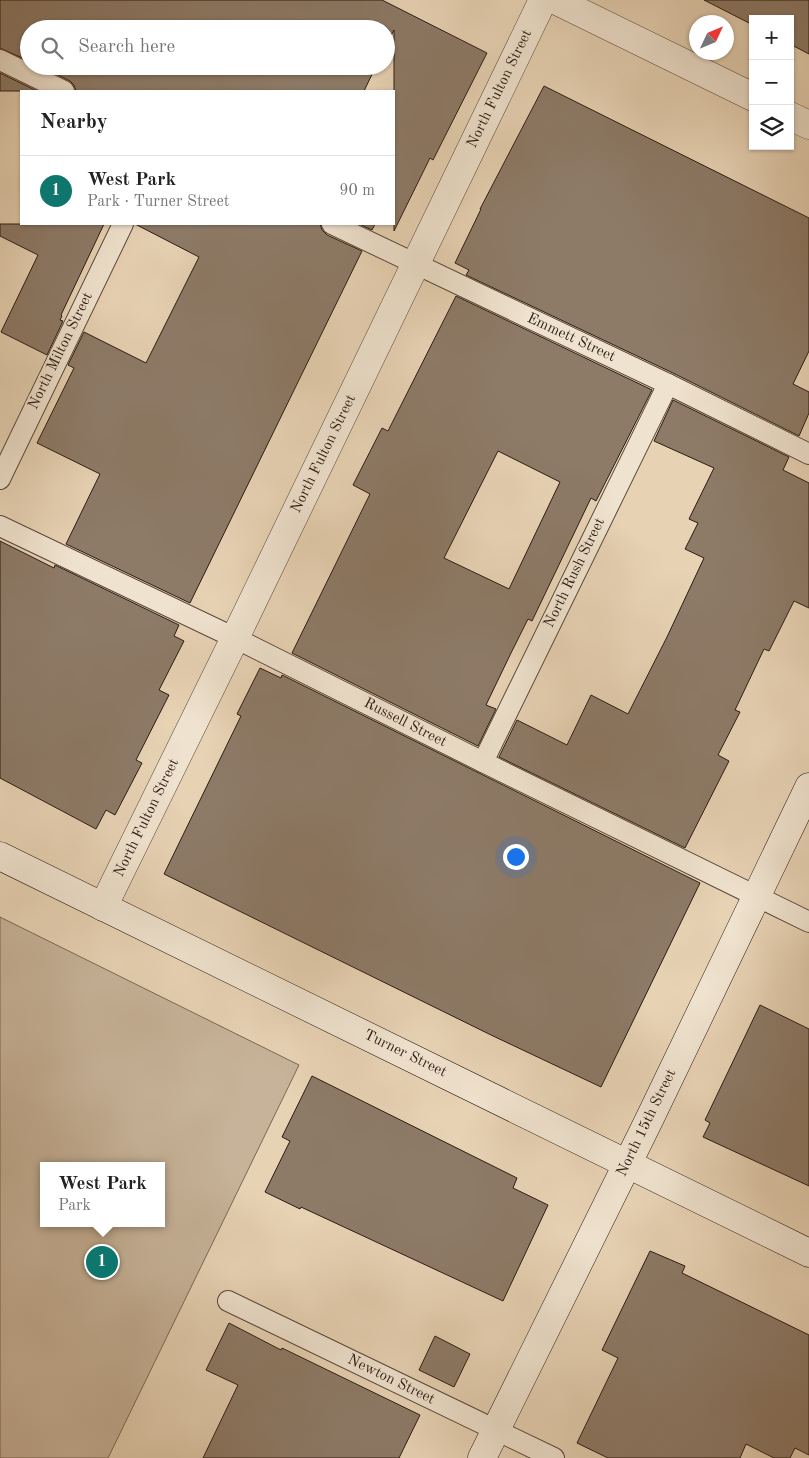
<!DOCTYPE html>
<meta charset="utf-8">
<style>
:root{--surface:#fff;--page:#f6f6f6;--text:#222;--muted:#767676;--line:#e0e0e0;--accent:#0f766e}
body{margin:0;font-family:"Old Standard TT",serif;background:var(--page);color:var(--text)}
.controls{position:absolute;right:15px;top:15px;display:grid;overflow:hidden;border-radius:0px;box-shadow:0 1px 4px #0004}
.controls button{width:45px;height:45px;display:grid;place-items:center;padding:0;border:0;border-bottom:1px solid var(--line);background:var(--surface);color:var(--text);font:25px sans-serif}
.compass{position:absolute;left:689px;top:15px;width:45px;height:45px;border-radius:50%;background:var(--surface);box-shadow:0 1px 4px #0004;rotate:46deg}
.you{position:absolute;left:515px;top:856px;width:18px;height:18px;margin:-12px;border:4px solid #fff;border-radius:50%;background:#1a73e8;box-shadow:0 0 0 8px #1a73e833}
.badge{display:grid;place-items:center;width:32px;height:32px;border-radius:50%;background:var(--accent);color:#fff;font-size:16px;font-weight:700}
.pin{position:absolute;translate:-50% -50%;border:2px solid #fff;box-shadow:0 1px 5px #0006}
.popup{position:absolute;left:40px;top:1162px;width:125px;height:65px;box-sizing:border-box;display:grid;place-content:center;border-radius:0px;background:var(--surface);filter:drop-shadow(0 1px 4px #0005);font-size:16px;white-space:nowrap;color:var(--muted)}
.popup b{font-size:19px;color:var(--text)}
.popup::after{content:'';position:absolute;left:50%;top:100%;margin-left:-10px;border:10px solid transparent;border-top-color:var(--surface)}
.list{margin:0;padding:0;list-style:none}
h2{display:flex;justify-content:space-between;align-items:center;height:65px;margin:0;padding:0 20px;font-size:21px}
h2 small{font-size:16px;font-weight:400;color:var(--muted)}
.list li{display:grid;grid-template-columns:32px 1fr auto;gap:15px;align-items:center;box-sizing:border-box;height:70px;padding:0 20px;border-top:1px solid var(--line)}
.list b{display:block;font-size:19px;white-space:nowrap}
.list p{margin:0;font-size:16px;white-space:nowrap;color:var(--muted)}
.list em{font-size:16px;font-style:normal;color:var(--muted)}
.icon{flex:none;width:28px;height:28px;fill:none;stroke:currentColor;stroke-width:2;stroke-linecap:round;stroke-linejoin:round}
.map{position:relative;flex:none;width:809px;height:1458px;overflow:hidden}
.search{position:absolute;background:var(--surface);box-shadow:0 1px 4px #0004;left:20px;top:20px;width:375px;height:55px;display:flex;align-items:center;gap:12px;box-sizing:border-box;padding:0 18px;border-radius:28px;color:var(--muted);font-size:19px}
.panel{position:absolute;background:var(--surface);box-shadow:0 1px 4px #0004;left:20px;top:90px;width:375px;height:135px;border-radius:0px}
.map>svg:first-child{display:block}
.green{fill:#c7b399;stroke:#7a6756;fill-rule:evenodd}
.building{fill:#8d7a67;stroke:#2c1b13;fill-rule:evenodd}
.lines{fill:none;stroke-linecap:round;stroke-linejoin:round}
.lane-casing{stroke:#5b493b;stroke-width:22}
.street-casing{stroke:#5b493b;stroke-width:29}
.secondary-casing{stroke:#2c1b13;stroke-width:29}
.lane{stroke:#efe2ce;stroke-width:20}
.street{stroke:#efe2ce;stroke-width:28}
.secondary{stroke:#efe2ce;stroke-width:28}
.labels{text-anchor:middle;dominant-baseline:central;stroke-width:4;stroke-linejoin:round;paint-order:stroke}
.street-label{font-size:15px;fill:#2c1b13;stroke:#efe2ce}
</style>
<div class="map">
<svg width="809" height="1458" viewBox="0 0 809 1458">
<rect width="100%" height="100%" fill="#e7d2b4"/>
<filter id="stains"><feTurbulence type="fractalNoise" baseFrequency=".004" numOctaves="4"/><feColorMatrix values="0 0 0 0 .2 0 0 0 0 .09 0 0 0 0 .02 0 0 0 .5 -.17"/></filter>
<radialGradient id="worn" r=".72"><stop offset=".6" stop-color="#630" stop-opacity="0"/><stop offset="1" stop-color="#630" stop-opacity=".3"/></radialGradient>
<!-- green -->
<path class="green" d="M 0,917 L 299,1065 L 108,1458 L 0,1458 ZM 43,1166 L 161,1166 L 161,1223 L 43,1223 Z"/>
<!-- building -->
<g class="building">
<polygon points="0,0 382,0 487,53 433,160 430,158 394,231 394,30 386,46 386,29 29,29 29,61 0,48"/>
<polygon points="704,0 809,0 809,54 790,44 790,19 753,19 753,25"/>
<polygon points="40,66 376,66 364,91 76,91 74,85 70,81"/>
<polygon points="0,73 37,91 0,91"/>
<polygon points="544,86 809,218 809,351 793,384 809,392 809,413 799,436 673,373 466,275 469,270 455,263 481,209 480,209"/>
<polygon points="0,224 104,224 61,315 62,316 60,320 63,321 47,355 1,332 38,255 0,236"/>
<polygon points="135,224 320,224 322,230 327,235 362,251 190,603 66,544 100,474 37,443 74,368 68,365 84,332 146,363 199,257"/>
<polygon points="359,224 375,224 372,230"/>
<path d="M 456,296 L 652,390 L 596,501 L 591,498 L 532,621 L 528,619 L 511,653 L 486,705 L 496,709 L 478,746 L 292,653 L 370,494 L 353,485 L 382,428 L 388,431 ZM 498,451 L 560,482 L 509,589 L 444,558 Z"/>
<polygon points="673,400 789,457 783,470 809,483 809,608 794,601 769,651 764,649 735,710 740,712 718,755 729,761 685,848 499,757 517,720 567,745 591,695 628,714 667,637 704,558 685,549 698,523 689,519 714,468 654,441"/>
<polygon points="0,541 54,568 55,565 179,625 174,636 184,641 159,690 169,695 136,760 142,763 115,815 106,810 96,829 0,778"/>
<polygon points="260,668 281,678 282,675 700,883 601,1087 491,1035 164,874 241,716 237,714"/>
<polygon points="760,1005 809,1029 809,1186 703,1137 710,1123 705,1120"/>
<polygon points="312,1076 517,1178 513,1188 548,1205 503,1301 301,1207 300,1209 265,1192 290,1141 282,1137"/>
<polygon points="650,1251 685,1266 682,1273 809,1335 809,1455 795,1448 790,1458 774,1458 746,1444 740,1458 608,1458 577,1443 618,1358 602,1350"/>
<polygon points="229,1323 281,1350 282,1348 420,1415 399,1458 203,1458 238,1385 206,1370"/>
<polygon points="435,1336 470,1354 454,1387 419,1370"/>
</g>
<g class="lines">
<defs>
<g id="lane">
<polyline points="0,60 64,91"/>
<polyline points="332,224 668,384 809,454"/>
<polyline points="0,479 123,224"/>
<polyline points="0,526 235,638 483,762 809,922"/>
<polyline points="483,762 668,384"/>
<polyline points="228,1301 554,1458"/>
</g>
<g id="street">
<polyline points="555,0 753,97"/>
<polyline points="790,116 809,125"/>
<polyline points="103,907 235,638 543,0"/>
</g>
<g id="secondary">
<polyline points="0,856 809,1253"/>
<polyline points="482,1458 649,1120 809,787"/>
</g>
</defs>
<!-- lane casing -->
<use href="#lane" class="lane-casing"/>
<!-- street casing -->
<use href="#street" class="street-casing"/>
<!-- secondary casing -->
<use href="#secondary" class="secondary-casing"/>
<!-- lane -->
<use href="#lane" class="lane"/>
<!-- street -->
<use href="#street" class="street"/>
<!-- secondary -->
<use href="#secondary" class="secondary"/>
</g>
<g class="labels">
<!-- street labels -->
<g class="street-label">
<text transform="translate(500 89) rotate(-64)">North Fulton Street</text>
<text transform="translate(571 338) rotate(25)">Emmett Street</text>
<text transform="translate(61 351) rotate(-64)">North Milton Street</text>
<text transform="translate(324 454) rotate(-64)">North Fulton Street</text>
<text transform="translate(575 573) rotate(-64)">North Rush Street</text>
<text transform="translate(405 723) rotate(27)">Russell Street</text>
<text transform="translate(147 818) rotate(-64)">North Fulton Street</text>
<text transform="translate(405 1054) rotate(26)">Turner Street</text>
<text transform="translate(647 1123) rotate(-64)">North 15th Street</text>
<text transform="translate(391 1380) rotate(26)">Newton Street</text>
</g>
</g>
<rect width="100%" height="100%" filter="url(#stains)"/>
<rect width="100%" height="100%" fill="url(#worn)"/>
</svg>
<div class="controls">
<button>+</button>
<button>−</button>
<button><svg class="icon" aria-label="layers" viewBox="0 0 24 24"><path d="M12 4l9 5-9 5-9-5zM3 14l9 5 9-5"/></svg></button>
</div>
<svg class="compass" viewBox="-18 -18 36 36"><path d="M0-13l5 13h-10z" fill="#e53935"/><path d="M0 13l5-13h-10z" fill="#767676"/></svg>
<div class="you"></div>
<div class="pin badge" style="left:102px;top:1262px">1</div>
<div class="popup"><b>West Park</b>Park</div>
<div class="search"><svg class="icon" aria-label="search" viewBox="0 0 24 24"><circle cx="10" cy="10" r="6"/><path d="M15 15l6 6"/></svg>Search here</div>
<section class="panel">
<h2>Nearby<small></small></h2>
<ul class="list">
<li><span class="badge">1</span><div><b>West Park</b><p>Park · Turner Street</p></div><em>90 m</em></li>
</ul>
</section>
</div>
